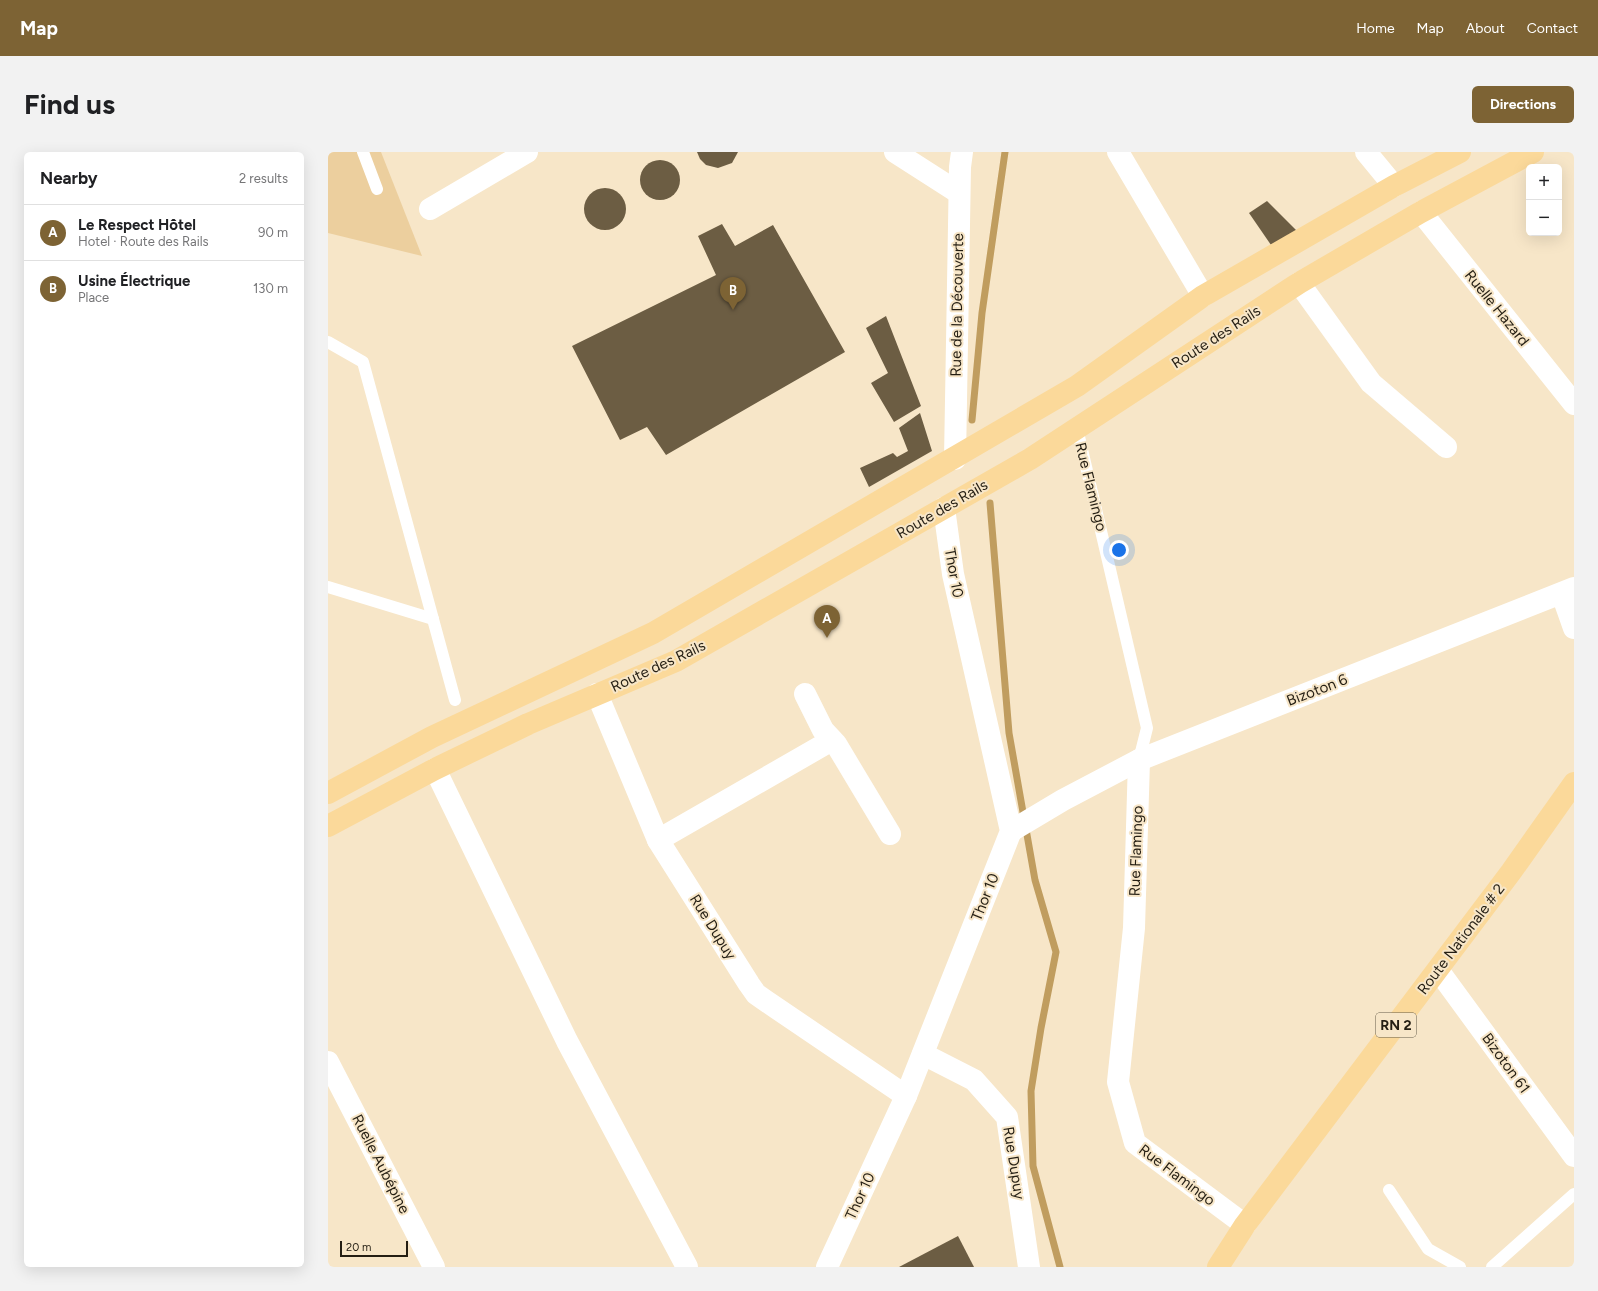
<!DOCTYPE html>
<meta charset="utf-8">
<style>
:root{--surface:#fff;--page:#f2f2f2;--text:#202124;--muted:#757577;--line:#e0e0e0;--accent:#7d6334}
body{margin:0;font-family:Figtree,sans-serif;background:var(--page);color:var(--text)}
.controls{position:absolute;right:12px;top:12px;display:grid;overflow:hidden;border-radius:6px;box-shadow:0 4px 16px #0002}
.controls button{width:36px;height:36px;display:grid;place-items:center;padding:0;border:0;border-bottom:1px solid var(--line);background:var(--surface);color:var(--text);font:20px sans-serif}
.scale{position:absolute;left:12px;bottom:10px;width:68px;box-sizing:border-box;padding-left:4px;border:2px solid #241e13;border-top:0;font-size:11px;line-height:14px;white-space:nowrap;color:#241e13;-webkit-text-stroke:3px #f7e6c8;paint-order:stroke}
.you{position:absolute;left:791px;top:398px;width:14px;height:14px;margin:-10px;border:3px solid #fff;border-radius:50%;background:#1a73e8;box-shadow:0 0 0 6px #1a73e833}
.badge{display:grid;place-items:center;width:26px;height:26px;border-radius:50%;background:var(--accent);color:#fff;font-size:13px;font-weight:700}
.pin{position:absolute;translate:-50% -33px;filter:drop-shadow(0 1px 2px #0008)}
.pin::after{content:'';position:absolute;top:21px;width:14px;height:12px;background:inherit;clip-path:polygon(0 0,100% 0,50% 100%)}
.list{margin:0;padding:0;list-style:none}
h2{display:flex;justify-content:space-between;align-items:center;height:52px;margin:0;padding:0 16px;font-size:17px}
h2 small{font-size:13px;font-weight:400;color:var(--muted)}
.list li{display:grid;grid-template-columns:26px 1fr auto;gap:12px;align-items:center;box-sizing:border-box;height:56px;padding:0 16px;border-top:1px solid var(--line)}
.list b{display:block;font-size:15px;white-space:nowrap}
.list p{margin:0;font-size:13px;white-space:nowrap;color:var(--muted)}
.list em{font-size:13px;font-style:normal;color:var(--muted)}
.map{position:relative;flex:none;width:1246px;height:1115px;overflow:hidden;border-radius:6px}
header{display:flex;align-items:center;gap:24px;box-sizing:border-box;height:56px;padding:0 20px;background:var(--accent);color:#fff}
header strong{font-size:19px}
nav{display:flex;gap:22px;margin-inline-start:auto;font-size:14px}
.intro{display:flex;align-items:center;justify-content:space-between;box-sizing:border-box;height:96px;padding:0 24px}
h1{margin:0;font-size:28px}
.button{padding:10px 18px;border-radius:6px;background:var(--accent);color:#fff;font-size:14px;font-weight:700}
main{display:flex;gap:24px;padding:0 24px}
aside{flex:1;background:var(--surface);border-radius:6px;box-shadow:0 4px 16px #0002}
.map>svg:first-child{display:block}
.green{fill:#eccf9e}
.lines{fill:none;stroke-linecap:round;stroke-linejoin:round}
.stream{stroke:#c09d5f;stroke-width:7}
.building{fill:#6c5d43}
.service{stroke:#fff;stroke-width:12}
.minor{stroke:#fff;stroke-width:22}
.tertiary{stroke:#fff;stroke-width:22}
.primary{stroke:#fbd99a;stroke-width:22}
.labels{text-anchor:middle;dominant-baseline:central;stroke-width:4;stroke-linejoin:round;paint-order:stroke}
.shield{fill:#f7e6c8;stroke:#635a49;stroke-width:1}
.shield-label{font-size:14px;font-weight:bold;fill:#241e13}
.street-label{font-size:15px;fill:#241e13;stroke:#f7e6c8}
</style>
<header>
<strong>Map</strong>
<nav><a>Home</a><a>Map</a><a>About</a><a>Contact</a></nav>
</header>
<div class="intro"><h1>Find us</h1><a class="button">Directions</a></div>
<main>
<aside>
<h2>Nearby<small>2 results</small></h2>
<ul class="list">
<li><span class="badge">A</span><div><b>Le Respect Hôtel</b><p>Hotel · Route des Rails</p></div><em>90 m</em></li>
<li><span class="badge">B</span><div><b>Usine Électrique</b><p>Place</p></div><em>130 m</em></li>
</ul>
</aside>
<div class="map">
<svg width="1246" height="1115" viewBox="0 0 1246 1115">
<rect width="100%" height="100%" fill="#f7e6c8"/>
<!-- green -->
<polygon class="green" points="0,0 53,0 94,104 0,81"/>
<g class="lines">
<!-- stream -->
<g class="stream">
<polyline points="644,268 654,161 677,0"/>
<polyline points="662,351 681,581 707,728 728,800 713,876 703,939 705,1014 732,1115"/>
</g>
</g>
<!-- building -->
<g class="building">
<polygon points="369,0 410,0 404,11 390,16 378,13 372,7"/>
<circle cx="332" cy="28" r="20"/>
<circle cx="277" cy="57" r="21"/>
<polygon points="939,49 971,81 945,96 921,61"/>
<polygon points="394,72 407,94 445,73 517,200 338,303 319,275 292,288 244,194 388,123 370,84"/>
<polygon points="558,164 593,254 566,270 543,231 560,221 538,176"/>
<polygon points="592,261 604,299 541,335 532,316 565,301 569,305 580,299 571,276"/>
<polygon points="630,1084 646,1115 571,1115"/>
</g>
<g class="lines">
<!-- service -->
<g class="service">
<polyline points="35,0 49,37"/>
<polyline points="0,190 35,210 127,548"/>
<polyline points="749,276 819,576 811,608"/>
<polyline points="0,435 105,467"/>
<polyline points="1061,1038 1100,1097 1132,1115"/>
<polyline points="1164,1115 1246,1042"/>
</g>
<!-- minor -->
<g class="minor">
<polyline points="567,0 631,41"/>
<polyline points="790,0 875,144"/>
<polyline points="1038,0 1066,34"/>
<polyline points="102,57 199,0"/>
<polyline points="1093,60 1246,252"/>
<polyline points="971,131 1043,231 1118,295"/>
<polyline points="627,307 632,15 634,0"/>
<polyline points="1234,442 1246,476"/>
<polyline points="269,542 330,688 421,832 428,842 438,849 578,944"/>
<polyline points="477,542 495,578 508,592 562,682"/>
<polyline points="811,608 806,776 790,930 807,991 917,1073"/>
<polyline points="107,617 239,889 359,1115"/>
<polyline points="683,679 735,648 811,608 1246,436"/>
<polyline points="330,688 504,588"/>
<polyline points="1110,818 1246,1004"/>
<polyline points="595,902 646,928 679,965 701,1115"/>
</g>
<!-- tertiary -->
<g class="tertiary">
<polyline points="0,910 106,1115"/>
<polyline points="499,1115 578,944 683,679 625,422 616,356"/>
</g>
<!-- primary -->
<g class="primary">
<polyline points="0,641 104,585 325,481 749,234 875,144 1066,34 1132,0"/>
<polyline points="0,674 107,617 200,572 348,509 702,307 971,131 1093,60 1205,0"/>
<polyline points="890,1115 917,1073 1183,720 1246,631"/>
</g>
</g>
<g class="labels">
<!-- shield labels -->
<rect class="shield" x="1048" y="861" width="40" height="24" rx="3"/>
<g class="shield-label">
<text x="1068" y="873">RN 2</text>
</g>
<!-- street labels -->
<g class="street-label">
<text transform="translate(629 153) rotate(-89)">Rue de la Découverte</text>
<text transform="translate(1169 156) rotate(51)">Ruelle Hazard</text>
<text transform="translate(888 185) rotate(-33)">Route des Rails</text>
<text transform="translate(763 335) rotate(76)">Rue Flamingo</text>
<text transform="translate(614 357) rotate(-30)">Route des Rails</text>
<text transform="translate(626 421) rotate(80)">Thor 10</text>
<text transform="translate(330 514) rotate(-25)">Route des Rails</text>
<text transform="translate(989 538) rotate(-21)">Bizoton 6</text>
<text transform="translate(808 699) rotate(-88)">Rue Flamingo</text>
<text transform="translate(657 745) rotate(-68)">Thor 10</text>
<text transform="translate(385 775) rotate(58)">Rue Dupuy</text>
<text transform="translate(1133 787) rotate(-53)">Route Nationale # 2</text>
<text transform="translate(1178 911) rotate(54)">Bizoton 61</text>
<text transform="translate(686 1011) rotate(81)">Rue Dupuy</text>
<text transform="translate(53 1012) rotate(63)">Ruelle Aubépine</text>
<text transform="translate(849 1023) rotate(37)">Rue Flamingo</text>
<text transform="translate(532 1044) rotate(-65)">Thor 10</text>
</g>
</g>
</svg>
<div class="controls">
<button>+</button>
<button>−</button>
</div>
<div class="scale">20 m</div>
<div class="you"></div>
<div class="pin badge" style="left:499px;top:486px">A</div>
<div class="pin badge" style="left:405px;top:158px">B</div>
</div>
</main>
